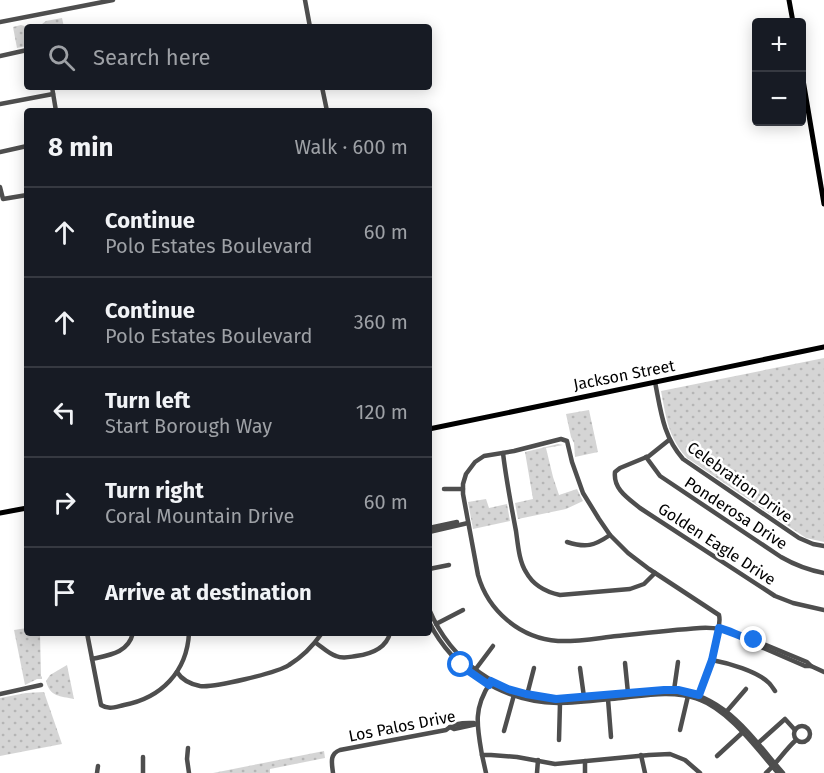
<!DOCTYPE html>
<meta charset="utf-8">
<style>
:root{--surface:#171b24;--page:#20242c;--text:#f1f3f6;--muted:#9ea1a6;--line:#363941}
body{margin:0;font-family:"Fira Sans",sans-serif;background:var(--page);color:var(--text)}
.controls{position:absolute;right:18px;top:18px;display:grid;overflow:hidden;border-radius:6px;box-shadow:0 3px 15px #0003}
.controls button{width:54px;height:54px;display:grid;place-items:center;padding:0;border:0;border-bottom:2px solid var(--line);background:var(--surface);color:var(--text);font:30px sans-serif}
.stop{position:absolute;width:18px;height:18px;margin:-14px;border:4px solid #1a73e8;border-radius:50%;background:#fff}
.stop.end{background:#1a73e8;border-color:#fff;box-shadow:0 2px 6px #0008}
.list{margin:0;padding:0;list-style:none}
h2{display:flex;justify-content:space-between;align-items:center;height:78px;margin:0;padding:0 24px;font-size:26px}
h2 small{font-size:20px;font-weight:400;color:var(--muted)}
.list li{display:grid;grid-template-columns:39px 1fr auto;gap:18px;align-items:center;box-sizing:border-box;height:90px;padding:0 24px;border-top:2px solid var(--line)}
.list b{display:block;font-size:22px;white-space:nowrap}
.list p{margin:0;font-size:20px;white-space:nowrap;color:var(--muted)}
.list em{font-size:20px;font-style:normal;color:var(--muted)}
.icon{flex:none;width:33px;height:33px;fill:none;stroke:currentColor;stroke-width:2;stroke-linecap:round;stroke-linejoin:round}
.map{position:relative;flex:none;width:824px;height:773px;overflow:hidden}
.search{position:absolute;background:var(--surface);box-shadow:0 3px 15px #0003;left:24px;top:24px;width:408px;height:66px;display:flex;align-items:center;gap:15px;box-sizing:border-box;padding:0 21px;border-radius:6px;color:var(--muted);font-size:22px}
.panel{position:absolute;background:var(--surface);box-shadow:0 3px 15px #0003;left:24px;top:108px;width:408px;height:528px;border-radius:6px}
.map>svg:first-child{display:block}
.grass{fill:url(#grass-dots)}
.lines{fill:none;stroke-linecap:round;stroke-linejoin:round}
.minor{stroke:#4e4e4e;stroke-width:4.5}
.major{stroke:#000;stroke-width:5}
.route{stroke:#1a73e8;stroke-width:8}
.labels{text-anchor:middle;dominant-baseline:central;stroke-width:5;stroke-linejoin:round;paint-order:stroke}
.street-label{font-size:16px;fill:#000;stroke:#fff}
</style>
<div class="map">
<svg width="824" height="773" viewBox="0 0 824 773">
<defs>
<pattern id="grass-dots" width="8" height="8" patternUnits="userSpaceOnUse" patternTransform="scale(1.5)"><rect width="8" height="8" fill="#d5d5d5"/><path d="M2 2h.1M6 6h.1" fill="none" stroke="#b5b5b5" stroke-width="1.8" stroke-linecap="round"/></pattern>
</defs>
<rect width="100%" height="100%" fill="#fff"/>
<!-- grass -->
<g class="grass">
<polygon points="62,18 64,27 27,27 27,46 17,48 13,27 21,25 28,27 42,24 46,21"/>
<path d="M 824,358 L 824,542 L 806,538 L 797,532 L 687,458 C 668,437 666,417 661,391 Z"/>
<polygon points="589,410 598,452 575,457 574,443 571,437 566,414"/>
<polygon points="558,444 563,445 546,448 553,477 559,495 577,489 583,501 566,509 518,519 515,503 533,499 525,452"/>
<polygon points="486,499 489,508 507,504 510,521 473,529 468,502"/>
<polygon points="27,628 27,633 40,633 41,676 42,677 42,679 37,679 25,685 14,630"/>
<path d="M 67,665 L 74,699 C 60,696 50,697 46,681 L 50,675 Z"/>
<polygon points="44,692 62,744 0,756 0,698 26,693"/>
<polygon points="324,751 325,758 270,769 270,773 213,773"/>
</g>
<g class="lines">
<!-- minor -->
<g class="minor">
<polyline points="305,0 310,27"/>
<polyline points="0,22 113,0"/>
<polyline points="0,56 27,50"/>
<polyline points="52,87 56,111"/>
<polyline points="322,87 327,111"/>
<polyline points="0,104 53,94"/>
<polyline points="0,152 27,146"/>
<polyline points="0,187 3,199 27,195"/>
<path d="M 655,382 C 661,412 663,436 683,459 L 799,538 L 813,544 L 824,546"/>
<path d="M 669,440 L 649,456 L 620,468 L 615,472 C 613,489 628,498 640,508 L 775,596 L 793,603 L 824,610"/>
<path d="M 503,453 C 506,479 511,505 516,531 C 518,545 519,561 526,572 C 533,585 546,592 560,595 L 630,589 L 644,584 L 655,573"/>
<path d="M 646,457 L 660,476 L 781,557 C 795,565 808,570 824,573"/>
<polyline points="444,489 463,489"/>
<polyline points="429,528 457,522"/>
<polyline points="429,532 468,523"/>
<path d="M 567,542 C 586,548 594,546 610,535"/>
<polyline points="429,569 449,565"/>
<path d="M 429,609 C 451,662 501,697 558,699 C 592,700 629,692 664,690 C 721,689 749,734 783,773"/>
<path d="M 429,622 C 453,670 503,702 558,703 C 579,703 600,700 621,698 C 647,695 674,690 698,699 C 730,711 756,748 778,773"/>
<polyline points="436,624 463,610"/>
<path d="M 87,633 L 101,705 C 109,710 115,707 124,705 C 161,698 187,672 189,633"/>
<polyline points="748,639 754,640 807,662 811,666"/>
<path d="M 316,643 C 322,647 329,654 336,656 C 343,659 349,657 356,656 C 371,654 386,649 390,633"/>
<path d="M 92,659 C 110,655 128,653 133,633"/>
<path d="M 712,660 C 728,663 757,671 769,683 C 771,685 773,688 775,691"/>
<polyline points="625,663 628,693"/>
<polyline points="580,668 584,697"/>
<polyline points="475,670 493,646"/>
<path d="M 177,672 C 182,680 190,684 200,686 C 213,688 277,673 289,665 C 302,657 313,646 322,633"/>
<path d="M 490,683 C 473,709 477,726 482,755 L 491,755 L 517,757 L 555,764 L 649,755 L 670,754 L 685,760 L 700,773"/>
<polyline points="674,690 678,662"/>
<polyline points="0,694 41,685"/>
<polyline points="527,695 534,668"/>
<polyline points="608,699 611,737"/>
<path d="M 698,699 C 706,678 712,660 716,638 C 718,630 721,623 719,615 L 649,569 L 628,553 L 610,535 L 599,519 L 583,493 L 572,462 L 567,441 L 561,439 L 514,451 L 484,456 L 475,462 L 466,474 L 463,484 L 463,494 L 478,575 C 488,611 520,638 558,641 C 577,642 598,638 617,636 C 645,633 672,630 700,628 C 718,627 738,631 752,643 L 805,666 L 811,666 L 824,672"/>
<polyline points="727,711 746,689"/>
<circle cx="802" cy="734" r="8"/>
<path d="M 450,727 C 456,722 467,723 474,723"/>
<polyline points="680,730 688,696"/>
<polyline points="504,731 514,695"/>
<polyline points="559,740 560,703"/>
<polyline points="756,745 785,719 795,730"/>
<polyline points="188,748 187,759 189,773"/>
<polyline points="482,755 486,773"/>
<polyline points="641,755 645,773"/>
<polyline points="717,756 742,733"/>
<polyline points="143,757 143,773"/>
<polyline points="585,761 585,773"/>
<polyline points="97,773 98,766"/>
<path d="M 333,773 C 332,764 329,754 340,750 L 446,730 L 450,727 L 454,729 L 477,724"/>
<polyline points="537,773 538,760"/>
<path d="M 766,773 C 777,763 785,750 796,740"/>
</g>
<!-- major -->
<g class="major">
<polyline points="789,0 793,22"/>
<polyline points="802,74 824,204"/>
<polyline points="429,429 824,347"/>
<polyline points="0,513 27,508"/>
</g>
</g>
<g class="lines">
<!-- route -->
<path class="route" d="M 461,665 L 470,672 L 489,685 L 491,681 L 508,689 L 526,694 L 556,699 L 664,690 L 678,690 L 699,695 L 712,660 L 719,628 C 731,631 742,638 754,640"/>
</g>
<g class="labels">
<!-- street labels -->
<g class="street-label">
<text transform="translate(624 375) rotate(-11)">Jackson Street</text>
<text transform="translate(740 482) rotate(36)">Celebration Drive</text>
<text transform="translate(736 513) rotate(33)">Ponderosa Drive</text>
<text transform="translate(717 544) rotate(33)">Golden Eagle Drive</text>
<text transform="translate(402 726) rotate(-11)">Los Palos Drive</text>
</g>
</g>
</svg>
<div class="controls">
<button>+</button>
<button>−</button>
</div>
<div class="stop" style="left:461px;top:665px"></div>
<div class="stop end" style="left:754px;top:640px"></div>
<div class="search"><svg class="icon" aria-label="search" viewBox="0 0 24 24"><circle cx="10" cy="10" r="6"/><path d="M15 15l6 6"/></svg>Search here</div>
<section class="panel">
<h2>8 min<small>Walk · 600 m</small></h2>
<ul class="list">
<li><svg class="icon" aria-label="ahead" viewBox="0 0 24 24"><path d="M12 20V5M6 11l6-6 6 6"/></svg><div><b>Continue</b><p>Polo Estates Boulevard</p></div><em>60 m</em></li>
<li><svg class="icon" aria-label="ahead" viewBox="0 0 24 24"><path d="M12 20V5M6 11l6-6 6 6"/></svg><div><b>Continue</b><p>Polo Estates Boulevard</p></div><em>360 m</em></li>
<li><svg class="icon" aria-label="left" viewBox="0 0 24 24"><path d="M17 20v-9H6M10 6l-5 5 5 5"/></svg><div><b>Turn left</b><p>Start Borough Way</p></div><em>120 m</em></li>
<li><svg class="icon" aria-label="right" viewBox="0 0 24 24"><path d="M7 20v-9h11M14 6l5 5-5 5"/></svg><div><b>Turn right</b><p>Coral Mountain Drive</p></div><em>60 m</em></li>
<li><svg class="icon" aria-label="arrive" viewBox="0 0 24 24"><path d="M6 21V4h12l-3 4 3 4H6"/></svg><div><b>Arrive at destination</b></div></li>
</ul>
</section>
</div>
